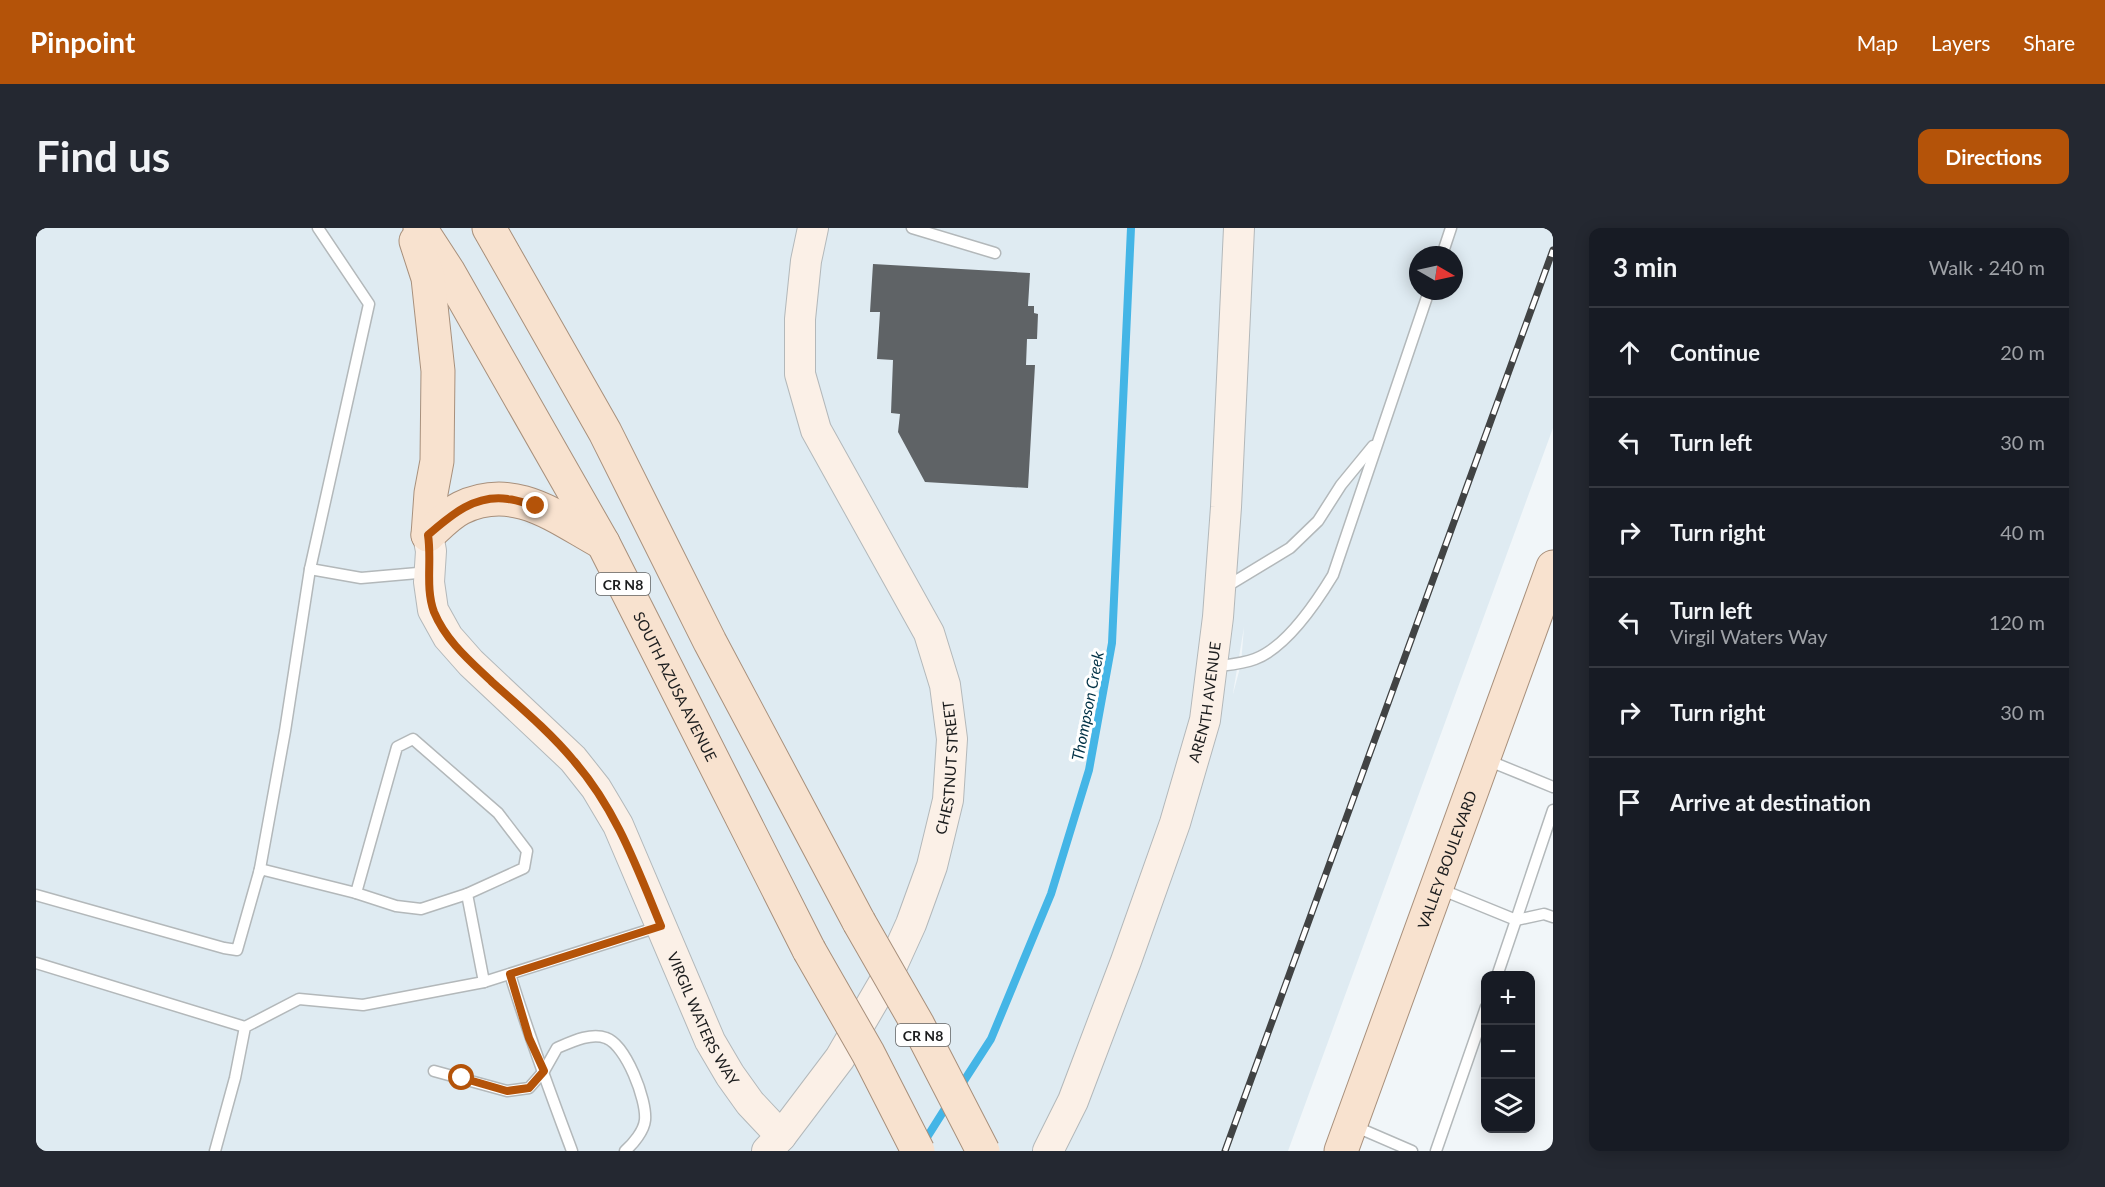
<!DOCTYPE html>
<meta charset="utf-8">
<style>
:root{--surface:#171b24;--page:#242831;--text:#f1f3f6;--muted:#9ea1a6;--line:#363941;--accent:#b45309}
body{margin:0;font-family:Lato,sans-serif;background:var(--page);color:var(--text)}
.controls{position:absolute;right:18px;bottom:18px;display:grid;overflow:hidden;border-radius:12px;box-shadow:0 3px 15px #0003}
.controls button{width:54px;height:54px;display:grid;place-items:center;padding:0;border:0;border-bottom:2px solid var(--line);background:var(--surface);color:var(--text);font:30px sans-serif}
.compass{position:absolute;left:1373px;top:18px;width:54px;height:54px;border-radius:50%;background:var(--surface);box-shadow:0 3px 15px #0003;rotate:99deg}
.stop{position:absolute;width:18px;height:18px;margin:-14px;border:4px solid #b45309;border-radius:50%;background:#fff}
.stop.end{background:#b45309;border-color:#fff;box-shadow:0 2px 6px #0008}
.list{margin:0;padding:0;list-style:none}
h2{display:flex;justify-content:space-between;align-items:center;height:78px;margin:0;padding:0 24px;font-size:26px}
h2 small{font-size:20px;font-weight:400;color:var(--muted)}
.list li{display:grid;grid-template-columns:39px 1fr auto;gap:18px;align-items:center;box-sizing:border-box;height:90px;padding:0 24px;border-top:2px solid var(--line)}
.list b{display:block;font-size:22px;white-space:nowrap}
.list p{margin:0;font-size:20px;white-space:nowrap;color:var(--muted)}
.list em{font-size:20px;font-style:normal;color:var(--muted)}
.icon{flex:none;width:33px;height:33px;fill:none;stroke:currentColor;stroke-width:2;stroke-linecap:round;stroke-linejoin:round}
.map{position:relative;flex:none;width:1517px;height:923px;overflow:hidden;border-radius:12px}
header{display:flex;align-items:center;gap:36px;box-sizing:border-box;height:84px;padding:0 30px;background:var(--accent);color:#fff}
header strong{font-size:28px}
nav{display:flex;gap:33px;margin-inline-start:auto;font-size:21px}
.intro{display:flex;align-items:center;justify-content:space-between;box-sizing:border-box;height:144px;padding:0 36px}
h1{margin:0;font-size:42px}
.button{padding:15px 27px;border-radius:12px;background:var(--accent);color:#fff;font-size:21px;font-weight:700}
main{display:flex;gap:36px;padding:0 36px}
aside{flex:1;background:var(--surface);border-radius:12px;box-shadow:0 3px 15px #0003}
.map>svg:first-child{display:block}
.built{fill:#dfebf2;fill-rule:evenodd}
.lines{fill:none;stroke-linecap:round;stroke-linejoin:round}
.stream{stroke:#44b5e6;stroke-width:8}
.building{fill:#5f6366}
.lane-casing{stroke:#b3b8ba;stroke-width:13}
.secondary-casing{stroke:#b3b8ba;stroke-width:32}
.primary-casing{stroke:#a8907c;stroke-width:35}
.lane{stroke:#fff;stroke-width:10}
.secondary{stroke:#fbf0e7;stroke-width:30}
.primary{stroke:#f8e2cf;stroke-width:33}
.rail-casing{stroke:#414344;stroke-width:7}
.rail{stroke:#fff;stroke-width:4.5;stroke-dasharray:14;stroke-linecap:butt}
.primary-bridge-casing{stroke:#a8907c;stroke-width:35;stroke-linecap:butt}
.primary-bridge{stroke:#f8e2cf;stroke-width:33}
.route{stroke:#b45309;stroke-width:8}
.labels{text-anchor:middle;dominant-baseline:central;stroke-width:6;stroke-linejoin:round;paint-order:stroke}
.shield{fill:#fff;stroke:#606162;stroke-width:1.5}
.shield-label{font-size:14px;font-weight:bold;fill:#1c1d1e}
.street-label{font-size:15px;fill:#1c1d1e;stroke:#fff}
.water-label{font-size:16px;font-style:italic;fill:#003145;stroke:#fff}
</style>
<header>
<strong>Pinpoint</strong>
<nav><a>Map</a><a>Layers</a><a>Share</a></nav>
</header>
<div class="intro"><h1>Find us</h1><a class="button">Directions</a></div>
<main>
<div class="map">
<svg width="1517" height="923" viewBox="0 0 1517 923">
<rect width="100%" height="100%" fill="#f1f6f9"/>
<!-- built -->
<path class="built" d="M 0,0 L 1517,0 L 1517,200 L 1252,923 L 0,923 ZM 1382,27 L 1418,27 L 1418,63 L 1382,63 ZM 1208,399 L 1205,436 L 1197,466 L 1197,465 Z"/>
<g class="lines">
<!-- stream -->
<g class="stream">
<polyline points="924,859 955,811 1015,666 1053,542 1076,415 1095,0"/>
<polyline points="888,914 912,876"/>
</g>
</g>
<!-- building -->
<polygon class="building" points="837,36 994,45 992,78 998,78 998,85 1002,86 1001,111 991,111 990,137 999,137 992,260 889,254 862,204 864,186 855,185 857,132 841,131 844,84 834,84"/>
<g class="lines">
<defs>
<g id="lane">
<polyline points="282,0 333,76 274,341 325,350 393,344"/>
<polyline points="876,0 959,25"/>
<polyline points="1406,27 1415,0"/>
<polyline points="1188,360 1254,320 1282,293 1305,257 1337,218"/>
<path d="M 1177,439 C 1190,437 1206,436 1219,431 C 1251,419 1280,375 1297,347 L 1393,63"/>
<polyline points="1451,532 1517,559"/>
<polyline points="223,646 249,503 274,341"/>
<polyline points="1404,661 1480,692 1461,748"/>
<polyline points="320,665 360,678 385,681 431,666"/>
<polyline points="0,667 188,720 201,722 224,641 320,665 361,519 377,511 462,585 491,623 488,640 431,666 448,754 622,699"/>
<polyline points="1480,692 1517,582"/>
<polyline points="1480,692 1508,686 1517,689"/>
<polyline points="0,735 209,799"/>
<path d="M 474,746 C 492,806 514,864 536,923"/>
<path d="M 398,843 L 471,863 L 493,860 L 508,843 L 521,820 C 535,814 555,804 570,810 C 590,817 611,872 609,892 C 608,903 597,916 589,923"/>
<polyline points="1318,898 1376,923"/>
<polyline points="179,923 199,850 209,799 263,771 327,777 448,754"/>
<polyline points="1400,923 1450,779"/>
</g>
<g id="secondary">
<path id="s1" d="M 392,307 L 395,323 L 393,354 L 397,382 L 412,409 L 435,435 L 537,531 L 560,560 L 582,597 L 674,813 L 694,847 L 714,875 L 745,908"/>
<path id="s2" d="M 731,923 L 745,908 L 804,830 L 850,751 L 875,696 L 896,638 L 912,572 L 916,511 L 909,457 L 893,405 L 780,202 L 764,146 L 764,91 L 770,33 L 777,0"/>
<path id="s3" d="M 1012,923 L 1037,873 L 1090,733 L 1139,595 L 1169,492 L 1182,389 L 1190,279 L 1203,0"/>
</g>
<g id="primary">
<path id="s4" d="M 384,0 L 412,43 L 567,315 L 773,722"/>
<polyline points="453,0 569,204 674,414 823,694"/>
<polyline points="380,13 392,50 402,143 401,233 395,265 392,307"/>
<path d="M 392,307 C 402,298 413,286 425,280 C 479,254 521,290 567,315"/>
<path id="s5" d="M 1305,923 L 1517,339"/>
</g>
</defs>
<!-- lane casing -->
<use href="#lane" class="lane-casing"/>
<!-- secondary casing -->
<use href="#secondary" class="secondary-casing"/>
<!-- primary casing -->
<use href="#primary" class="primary-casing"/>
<!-- lane -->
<use href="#lane" class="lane"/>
<!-- secondary -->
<use href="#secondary" class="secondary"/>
<!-- primary -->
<use href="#primary" class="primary"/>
<defs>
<polyline id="rail" points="1189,923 1517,22"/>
</defs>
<!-- rail casing -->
<use href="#rail" class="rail-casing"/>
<!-- rail -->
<use href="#rail" class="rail"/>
<defs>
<g id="primary-bridge">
<polyline points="823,694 882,797 947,923"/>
<polyline points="773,722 832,825 882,923"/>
</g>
</defs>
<!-- primary-bridge casing -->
<use href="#primary-bridge" class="primary-bridge-casing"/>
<!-- primary-bridge -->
<use href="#primary-bridge" class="primary-bridge"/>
</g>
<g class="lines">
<!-- route -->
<path class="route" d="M 426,850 L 471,863 L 493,860 L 508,843 L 493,810 L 474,746 L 625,698 C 601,640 580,581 538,533 C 514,504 484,479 456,454 C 434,433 410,413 398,384 C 389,360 396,332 392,307 C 415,287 439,266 472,271 C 482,272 491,276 500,278"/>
</g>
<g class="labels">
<!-- shield labels -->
<g class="shield">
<rect x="560" y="345" width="54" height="22" rx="4.5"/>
<rect x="860" y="796" width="54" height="22" rx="4.5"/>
</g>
<g class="shield-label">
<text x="587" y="356">CR N8</text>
<text x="887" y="807">CR N8</text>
</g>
<!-- street labels -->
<g class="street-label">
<text stroke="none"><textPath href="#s4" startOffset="525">SOUTH AZUSA AVENUE</textPath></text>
<text stroke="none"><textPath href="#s3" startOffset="477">ARENTH AVENUE</textPath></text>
<text stroke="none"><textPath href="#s2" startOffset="432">CHESTNUT STREET</textPath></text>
<text stroke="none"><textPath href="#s5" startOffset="310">VALLEY BOULEVARD</textPath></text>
<text stroke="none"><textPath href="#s1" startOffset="573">VIRGIL WATERS WAY</textPath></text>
</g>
<!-- water labels -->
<g class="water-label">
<text transform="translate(1051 478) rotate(-79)">Thompson Creek</text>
</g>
</g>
</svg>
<div class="controls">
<button>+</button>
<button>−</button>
<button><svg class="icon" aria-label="layers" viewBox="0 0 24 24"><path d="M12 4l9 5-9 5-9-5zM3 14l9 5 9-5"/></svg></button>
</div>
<svg class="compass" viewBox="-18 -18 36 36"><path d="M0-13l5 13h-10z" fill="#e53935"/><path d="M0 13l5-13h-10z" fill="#9ea1a6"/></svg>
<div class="stop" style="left:426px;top:850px"></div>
<div class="stop end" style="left:500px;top:278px"></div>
</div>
<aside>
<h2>3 min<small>Walk · 240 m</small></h2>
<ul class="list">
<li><svg class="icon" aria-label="ahead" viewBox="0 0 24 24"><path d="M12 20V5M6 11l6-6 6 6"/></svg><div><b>Continue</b></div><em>20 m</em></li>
<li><svg class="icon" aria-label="left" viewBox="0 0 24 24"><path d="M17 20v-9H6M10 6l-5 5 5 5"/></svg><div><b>Turn left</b></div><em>30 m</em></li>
<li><svg class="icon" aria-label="right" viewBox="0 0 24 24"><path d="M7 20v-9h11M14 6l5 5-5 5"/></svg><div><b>Turn right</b></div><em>40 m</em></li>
<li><svg class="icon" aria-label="left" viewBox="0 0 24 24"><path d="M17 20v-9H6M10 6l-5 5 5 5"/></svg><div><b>Turn left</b><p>Virgil Waters Way</p></div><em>120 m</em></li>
<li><svg class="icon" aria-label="right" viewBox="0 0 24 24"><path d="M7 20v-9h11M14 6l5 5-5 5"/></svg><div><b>Turn right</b></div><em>30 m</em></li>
<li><svg class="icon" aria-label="arrive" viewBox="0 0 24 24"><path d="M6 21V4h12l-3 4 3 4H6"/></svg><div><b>Arrive at destination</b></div></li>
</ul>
</aside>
</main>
